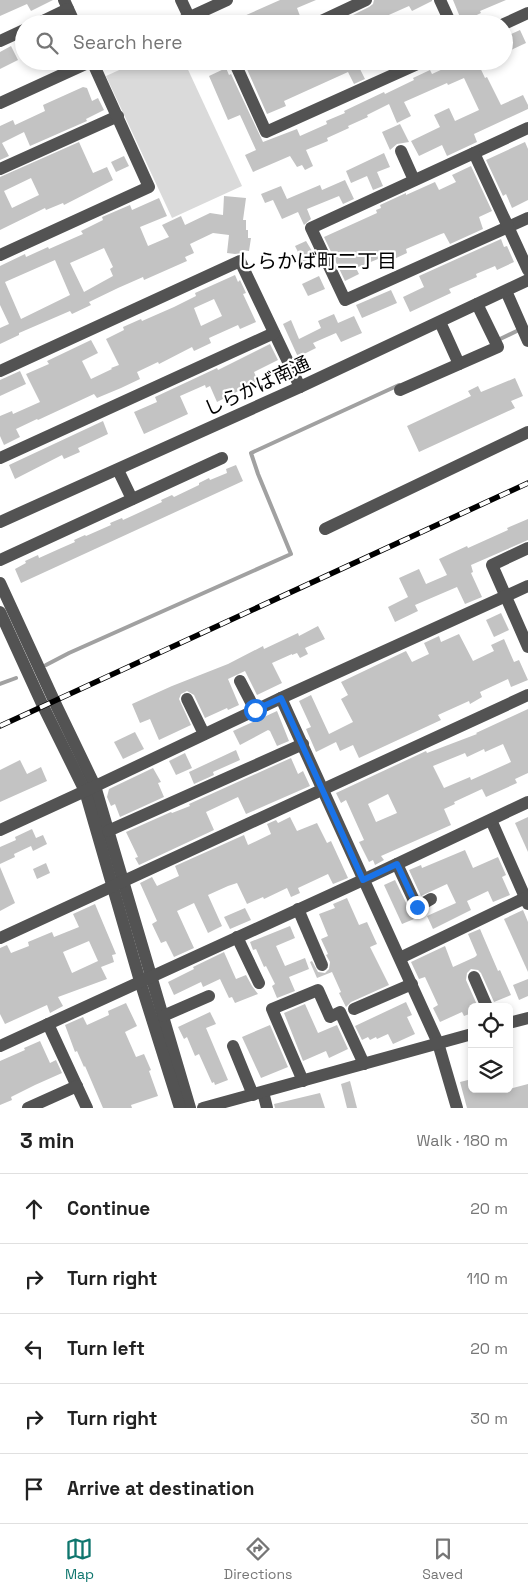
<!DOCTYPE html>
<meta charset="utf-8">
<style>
:root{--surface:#fff;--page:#f6f6f6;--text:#222;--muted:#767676;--line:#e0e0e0;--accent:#0f766e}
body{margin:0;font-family:"Space Grotesk","Noto Sans JP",sans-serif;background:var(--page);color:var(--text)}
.controls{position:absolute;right:15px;bottom:15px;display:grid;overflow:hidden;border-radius:8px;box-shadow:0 2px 8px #0003}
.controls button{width:45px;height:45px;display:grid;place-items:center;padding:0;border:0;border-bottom:1px solid var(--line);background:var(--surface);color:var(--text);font:25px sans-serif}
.stop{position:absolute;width:15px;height:15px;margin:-11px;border:4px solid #1a73e8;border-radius:50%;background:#fff}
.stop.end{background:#1a73e8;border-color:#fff;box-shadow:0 1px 5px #0008}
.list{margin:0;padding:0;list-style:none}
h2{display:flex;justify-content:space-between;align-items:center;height:65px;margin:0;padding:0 20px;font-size:21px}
h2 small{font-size:16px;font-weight:400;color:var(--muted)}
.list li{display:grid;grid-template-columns:32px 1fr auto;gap:15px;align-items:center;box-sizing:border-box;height:70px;padding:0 20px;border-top:1px solid var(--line)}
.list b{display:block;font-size:19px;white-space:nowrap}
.list em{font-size:16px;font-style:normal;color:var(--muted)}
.icon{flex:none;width:28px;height:28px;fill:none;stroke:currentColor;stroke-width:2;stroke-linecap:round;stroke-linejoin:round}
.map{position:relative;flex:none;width:528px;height:1108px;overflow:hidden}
.search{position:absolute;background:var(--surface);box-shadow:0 2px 8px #0003;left:15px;right:15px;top:15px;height:55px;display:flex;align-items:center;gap:12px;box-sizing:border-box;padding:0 18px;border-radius:28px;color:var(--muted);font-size:19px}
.sheet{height:415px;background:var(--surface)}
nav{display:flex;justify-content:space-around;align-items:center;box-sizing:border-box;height:70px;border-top:1px solid var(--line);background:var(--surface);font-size:14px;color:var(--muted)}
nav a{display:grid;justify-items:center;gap:2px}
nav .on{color:var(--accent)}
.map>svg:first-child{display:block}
.green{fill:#dadada}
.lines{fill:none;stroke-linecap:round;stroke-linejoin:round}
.stream{stroke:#a1a1a1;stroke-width:4}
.building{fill:#c3c3c3;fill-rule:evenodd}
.minor{stroke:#535353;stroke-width:12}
.rail-casing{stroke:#000;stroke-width:5.5}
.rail{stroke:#fff;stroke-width:4;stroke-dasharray:11;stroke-linecap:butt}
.route{stroke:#1a73e8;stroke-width:6}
.labels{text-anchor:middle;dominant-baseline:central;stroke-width:4.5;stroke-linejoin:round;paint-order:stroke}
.street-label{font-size:19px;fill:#000;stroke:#fff}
.neighbourhood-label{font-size:20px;fill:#000;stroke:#fff}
</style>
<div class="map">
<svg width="528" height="1108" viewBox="0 0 528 1108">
<rect width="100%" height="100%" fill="#fff"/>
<!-- green -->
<polygon class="green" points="139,61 184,61 242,186 172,218 106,76"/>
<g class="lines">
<!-- stream -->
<g class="stream">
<polyline points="498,340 521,329"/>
<polyline points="46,665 69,653 291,554 258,474 251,453 399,385"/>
<polyline points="0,684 16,678"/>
</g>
</g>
<!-- building -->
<g class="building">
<polygon points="0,0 53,0 31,11 27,4 0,16"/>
<polygon points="280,0 316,0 297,8 300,16 282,24 272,24 270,18 259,24 226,24"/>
<polygon points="374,0 432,0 432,1 412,11 409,6 382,18 384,21 378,24 335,24 369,7 373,4"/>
<polygon points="453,0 506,0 480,11 481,13 462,22"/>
<polygon points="520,30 526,43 511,50 505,37"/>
<polygon points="11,46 18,60 0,69 0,52"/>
<polygon points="259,61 371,61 359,67 365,79 354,84 348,72 284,101 286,106 267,114 246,67"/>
<polygon points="460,61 477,61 485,78 487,77 501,105 523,95 528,105 528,109 474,134 477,142 447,156 442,145 419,156 411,141 440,127 434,115 449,108 455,121 479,110 464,78 448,85 447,83 404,102 411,116 397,123 389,104 367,115 368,117 348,126 349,128 327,138 328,141 306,150 313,166 305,170 302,165 297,167 290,156 253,172 245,155 256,150 240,115 228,120 209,76 226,68 229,75 231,74 263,142 297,129 300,136 327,124 326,121 345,113 344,111 384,92 385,94 414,80 413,78 430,70 432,74"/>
<polygon points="83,87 87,88 92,101 98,98 104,110 86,119 87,121 30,146 24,132 2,143 9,156 0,160 0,126 13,120 15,125 45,111 43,105"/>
<polygon points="400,124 409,142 397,144 390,150 382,132"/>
<path d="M 79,142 L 93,173 L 107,167 L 113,180 L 64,205 L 63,203 L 46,210 L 45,208 L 0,230 L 0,177 ZM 31,178 L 39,195 L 12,208 L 4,191 Z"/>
<polygon points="525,142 528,149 528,200 512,208 506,194 503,196 486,160"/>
<polygon points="384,153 390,167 377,172 383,186 373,190 367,176 351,183 346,171"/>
<polygon points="124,156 129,166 116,172 111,162"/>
<polygon points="471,166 492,211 479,217 483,229 450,244 444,233 441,234 406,249 407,253 381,265 378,259 356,268 359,274 345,281 324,237 377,213 376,210 381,208 380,205 406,193 406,195 435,182 439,190 456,182 452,175"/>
<polygon points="345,180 354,199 343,204 339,196 307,209 311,219 304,225 298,212 282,219 273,200 265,203 261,194 281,186 287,199 320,185 322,190"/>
<path d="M 224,196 L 246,198 L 243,220 L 246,220 L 246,230 L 248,230 L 248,238 L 251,238 L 249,251 L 242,250 L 242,253 L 235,254 L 227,253 L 229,235 L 213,233 L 190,244 L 194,253 L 185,257 L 187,261 L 144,280 L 143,277 L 118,288 L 89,302 L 91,305 L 72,314 L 70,311 L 19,333 L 19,335 L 0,344 L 0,328 L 9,324 L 0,305 L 0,266 L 25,254 L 26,257 L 48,247 L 49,249 L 83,234 L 81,231 L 103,220 L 102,217 L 130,205 L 132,210 L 159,198 L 167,216 L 140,227 L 148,246 L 169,237 L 162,225 L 181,216 L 185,225 L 210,213 L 223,215 ZM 104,248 L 113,267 L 110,269 L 113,276 L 84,292 L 70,263 ZM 55,260 L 70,295 L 21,319 L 5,282 Z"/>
<polygon points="501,239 504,247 507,246 514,262 497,270 495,266 476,274 477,277 449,289 451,293 410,312 403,297 424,287 419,276"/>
<polygon points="306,241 315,256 303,262 295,246"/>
<path d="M 235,275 L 238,282 L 240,280 L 246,293 L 243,294 L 256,322 L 240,329 L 238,325 L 209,338 L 211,343 L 194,351 L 192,347 L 159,364 L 158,362 L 137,372 L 140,379 L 121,388 L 97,398 L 94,394 L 38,420 L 37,419 L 16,429 L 20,437 L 4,445 L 0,436 L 0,416 L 12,411 L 13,414 L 40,402 L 26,374 L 49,364 L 47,361 L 91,340 L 98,353 L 82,361 L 91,379 L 112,369 L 111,368 L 119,365 L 106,339 L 124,330 L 123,327 L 141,319 L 142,321 L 174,307 L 196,296 L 195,293 ZM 214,299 L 222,316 L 201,326 L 194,308 Z"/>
<polygon points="319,276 325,289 308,296 302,284"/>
<polygon points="391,290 397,303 362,318 356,305"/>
<polygon points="334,314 338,323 354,316 362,333 341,342 336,333 313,343 316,348 298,357 283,324 291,320 299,339 321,328 318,321"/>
<polygon points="270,344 278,360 254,372 258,381 217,402 210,386 206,388 205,385 180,396 188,414 144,434 134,412 157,402 155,397 217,368 218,370"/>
<polygon points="20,371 26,384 0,396 0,380"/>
<polygon points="515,378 523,396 511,401 515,408 419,452 407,426 471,396 468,391 478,386 481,392"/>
<polygon points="103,421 108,434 78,448 80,452 64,459 62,455 15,479 9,465"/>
<polygon points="236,465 243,481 21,583 15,569 26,563 25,561 38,555 39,558 59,549 75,542 74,540 85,535 86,536 111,525 110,523 122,518 123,520 134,515 162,502 161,500 172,495 174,497 199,485 199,483 209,478 210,480 227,473 226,469"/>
<polygon points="528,519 528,540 471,565 473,572 471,573 482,597 465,604 457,587 415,605 418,611 395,622 388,607 408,597 399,578 419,569 426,584 447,575 439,559 467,546 468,548 508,530 507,528"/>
<polygon points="501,613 509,630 494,637 486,620"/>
<polygon points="318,626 325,639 305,648 308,654 300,658 297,653 292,655 292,654 272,663 282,683 257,695 245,671 228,679 239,705 228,710 227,708 205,718 194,695 187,691 181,694 179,699 191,725 159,740 150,719 140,723 132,704 172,686 228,664 263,646 264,649 298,633 299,636"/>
<polygon points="459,634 473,661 494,651 491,645 504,639 514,662 519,660 528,680 511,687 508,679 480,692 482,697 470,704 469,701 438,715 441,720 359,758 353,745 340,751 336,742 316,752 306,729 311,727 299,701 311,695 329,734 353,722 341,699 348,695 341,682 406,651 412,662 429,654 424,643 439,636 441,642"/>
<path d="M 528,709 L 528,773 L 515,779 L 517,783 L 486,797 L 482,789 L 454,802 L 455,804 L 444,809 L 451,825 L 381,856 L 384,860 L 375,865 L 373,860 L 369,862 L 359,842 L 364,840 L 346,800 L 341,803 L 336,793 L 426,751 L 427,753 L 477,734 L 476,733 ZM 503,744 L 511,762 L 471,780 L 470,777 L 444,788 L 433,766 L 465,753 L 467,757 L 484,749 L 485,752 ZM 388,794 L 397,813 L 376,822 L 368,804 Z"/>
<polygon points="277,711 289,741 277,746 270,731 268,730 240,745 233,731"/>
<polygon points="135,732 144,749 123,759 114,742"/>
<polygon points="236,750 240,760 213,772 214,775 194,784 189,772"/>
<polygon points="185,753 192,768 176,775 169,761"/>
<polygon points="291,758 298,774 303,771 310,786 246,814 238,797 206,812 214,830 139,865 135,858 138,857 126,832 171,812 172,813 190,806 189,804"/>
<polygon points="20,760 27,774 41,767 47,781 0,802 0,770"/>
<polygon points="153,768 161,782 158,783 164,797 120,817 115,804 111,806 107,797 109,789"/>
<polygon points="290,817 297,831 317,823 327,843 331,841 348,878 333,884 328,874 298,888 300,893 291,897 287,888 264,899 263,897 247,904 237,883 228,886 208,895 222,926 208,933 194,903 177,911 194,948 174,957 166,941 161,943 152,924 157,921 140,883 152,877 157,886 179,876 175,866 244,835 248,845 271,834 267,824 276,820 278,823"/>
<polygon points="528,817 528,852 515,823"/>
<polygon points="32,829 36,838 43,835 47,844 33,851 31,846 14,854 15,857 0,864 0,847 16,840 15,837"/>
<polygon points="465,850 473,868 498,857 506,875 502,877 510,895 493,902 488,891 467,901 471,910 433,929 427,916 456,903 447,884 421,896 409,870 421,865 422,868"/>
<polygon points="46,863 50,873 37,879 33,869"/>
<polygon points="0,867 15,903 0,911"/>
<polygon points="395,880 414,919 402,924 384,885"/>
<polygon points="347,898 359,925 367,922 377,944 370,947 389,985 351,1002 346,1007 339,993 341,992 332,972 317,978 310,962 312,961 318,972 325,973 329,969 330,962 326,955 328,954 321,939 328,936 319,914 335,908 333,904"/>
<path d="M 95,904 L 116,954 L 112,955 L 114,962 L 101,967 L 107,979 L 58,997 L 63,1006 L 50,1013 L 47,1005 L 5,1024 L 0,1014 L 0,948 L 7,945 L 11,953 L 29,946 L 28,942 L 52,932 L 54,937 L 79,927 L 73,914 ZM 89,941 L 98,961 L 72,973 L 63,952 Z"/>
<polygon points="245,908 251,920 230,929 224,917"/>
<polygon points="523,910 528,922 528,972 504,919"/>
<polygon points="290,926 295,938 276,946 285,966 305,958 309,969 289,977 295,991 277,998 272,986 275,984 266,966 264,967 256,949 253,950 250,942"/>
<polygon points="480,929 498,971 500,970 511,995 494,1002 481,973 478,970 471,969 467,973 466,980 478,1007 472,1007 472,1013 464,1016 462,1012 440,1022 433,1008 438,1005 425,977 419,979 411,962 445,946 453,967 475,957 477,955 468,934"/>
<polygon points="224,952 236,979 246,975 252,986 258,994 235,1003 232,997 229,998 220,979 203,987 201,982 174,995 168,982 194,969 193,967"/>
<polygon points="528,979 528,996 519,1000 513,985"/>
<polygon points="406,1002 412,1015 407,1017 415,1034 393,1044 388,1034 377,1039 376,1037 370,1040 368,1037 362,1040 355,1026"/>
<polygon points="126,1003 137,1026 125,1032 136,1057 144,1054 151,1070 149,1071 158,1096 131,1105 132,1108 103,1108 85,1066 84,1067 77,1051 75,1052 65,1025 83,1017 87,1025 109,1015 108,1011"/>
<polygon points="305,1004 318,1033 337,1025 348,1049 329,1058 326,1051 303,1061 284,1013"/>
<polygon points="210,1012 216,1024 206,1028 228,1080 215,1085 214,1082 212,1083 199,1054 195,1056 187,1037 184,1039 178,1027"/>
<polygon points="270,1025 288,1067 261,1078 242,1037"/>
<polygon points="40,1041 50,1063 56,1060 62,1073 35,1085 11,1097 12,1100 0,1105 0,1061 25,1050 24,1048"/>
<polygon points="472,1079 472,1089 509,1089 528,1084 528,1108 467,1108 460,1082"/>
<polygon points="350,1081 357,1108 347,1108 341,1084"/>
<polygon points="320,1093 325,1108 275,1108 274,1104"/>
</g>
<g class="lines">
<!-- minor -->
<g class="minor">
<polyline points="64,0 75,24"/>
<polyline points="181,0 189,17"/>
<polyline points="440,0 451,24"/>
<polyline points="37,24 68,9"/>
<polyline points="175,24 227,0"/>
<polyline points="315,24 366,0"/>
<polyline points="504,24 528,13"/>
<polyline points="0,41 24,30"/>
<polyline points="234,61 266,132 424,61"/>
<polyline points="0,103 92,61"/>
<polyline points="528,128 311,228 345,300 528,218"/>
<polyline points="401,151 414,180"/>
<polyline points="474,153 528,270"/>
<polyline points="0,169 118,116"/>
<polyline points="0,255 149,187 92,61"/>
<polyline points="506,291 528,341"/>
<polyline points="440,322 459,364"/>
<polyline points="0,371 240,261 300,387"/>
<polyline points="400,390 498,347 477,304"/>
<polyline points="0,458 274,333"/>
<polyline points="118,470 132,499"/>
<polyline points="0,522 300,387 528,280"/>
<polyline points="325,529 528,432"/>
<polyline points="528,548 492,565 528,647"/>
<polyline points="0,560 222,458"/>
<polyline points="0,583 57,707 95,786 190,1108"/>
<polyline points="0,612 43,706 85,791 140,981 180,1108"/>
<polyline points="240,681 255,710"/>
<polyline points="281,698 438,1043 457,1108"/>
<polyline points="187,699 204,734"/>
<polyline points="491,820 528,904"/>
<polyline points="0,830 85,791 281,698 528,586"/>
<polyline points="108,831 303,744"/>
<polyline points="397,864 417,907 431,899"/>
<polyline points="298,909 322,965"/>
<polyline points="237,937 259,983"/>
<polyline points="0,938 528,695"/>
<polyline points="400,958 525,898"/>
<polyline points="474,977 487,1007"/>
<polyline points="354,1009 412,984"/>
<polyline points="163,1016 209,996"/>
<polyline points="509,1023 528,1018"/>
<polyline points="48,1024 87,1108"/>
<polyline points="0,1046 363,880 528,802"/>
<polyline points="233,1046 253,1095"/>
<polyline points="303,1081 272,1009 318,990 330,1017 340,1012 364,1064"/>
<polyline points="263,1092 267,1108"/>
<polyline points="28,1108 77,1086"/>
<polyline points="203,1108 472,1034"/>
</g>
<defs>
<polyline id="rail" points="0,726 528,483"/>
</defs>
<!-- rail casing -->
<use href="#rail" class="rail-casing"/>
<!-- rail -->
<use href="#rail" class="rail"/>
</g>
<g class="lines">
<!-- route -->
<polyline class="route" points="255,710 281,698 363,880 397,864 417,907"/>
</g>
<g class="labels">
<!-- street labels -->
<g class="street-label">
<text transform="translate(257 386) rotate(-25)">しらかば南通</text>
</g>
<!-- neighbourhood labels -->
<g class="neighbourhood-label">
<text x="317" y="261">しらかば町二丁目</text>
</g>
</g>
</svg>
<div class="controls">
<button><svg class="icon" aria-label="locate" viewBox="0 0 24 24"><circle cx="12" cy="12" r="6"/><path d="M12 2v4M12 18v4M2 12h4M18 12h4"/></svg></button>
<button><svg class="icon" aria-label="layers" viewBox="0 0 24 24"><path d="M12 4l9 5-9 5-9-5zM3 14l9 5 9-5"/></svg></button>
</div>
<div class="stop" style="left:255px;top:710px"></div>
<div class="stop end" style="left:417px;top:907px"></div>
<div class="search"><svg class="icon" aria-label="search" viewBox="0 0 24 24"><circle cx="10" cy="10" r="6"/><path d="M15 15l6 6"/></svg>Search here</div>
</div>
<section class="sheet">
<h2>3 min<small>Walk · 180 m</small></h2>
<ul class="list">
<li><svg class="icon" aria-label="ahead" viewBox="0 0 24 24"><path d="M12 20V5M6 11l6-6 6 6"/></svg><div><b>Continue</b></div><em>20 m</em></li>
<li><svg class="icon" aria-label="right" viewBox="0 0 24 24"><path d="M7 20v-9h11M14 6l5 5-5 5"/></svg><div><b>Turn right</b></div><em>110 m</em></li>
<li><svg class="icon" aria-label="left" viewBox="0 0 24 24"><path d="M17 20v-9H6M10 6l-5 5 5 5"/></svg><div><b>Turn left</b></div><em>20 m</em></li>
<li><svg class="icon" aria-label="right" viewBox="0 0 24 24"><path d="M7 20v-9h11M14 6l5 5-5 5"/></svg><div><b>Turn right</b></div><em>30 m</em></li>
<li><svg class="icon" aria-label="arrive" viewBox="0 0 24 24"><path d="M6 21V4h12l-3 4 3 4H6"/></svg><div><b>Arrive at destination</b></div></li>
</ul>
</section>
<nav>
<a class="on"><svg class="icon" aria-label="map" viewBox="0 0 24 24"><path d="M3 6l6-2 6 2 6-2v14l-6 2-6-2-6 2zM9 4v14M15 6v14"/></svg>Map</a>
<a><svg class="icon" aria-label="directions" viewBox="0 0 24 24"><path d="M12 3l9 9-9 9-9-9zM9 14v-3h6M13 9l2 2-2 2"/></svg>Directions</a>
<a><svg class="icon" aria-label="saved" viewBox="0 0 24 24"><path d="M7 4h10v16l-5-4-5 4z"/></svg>Saved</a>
</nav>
